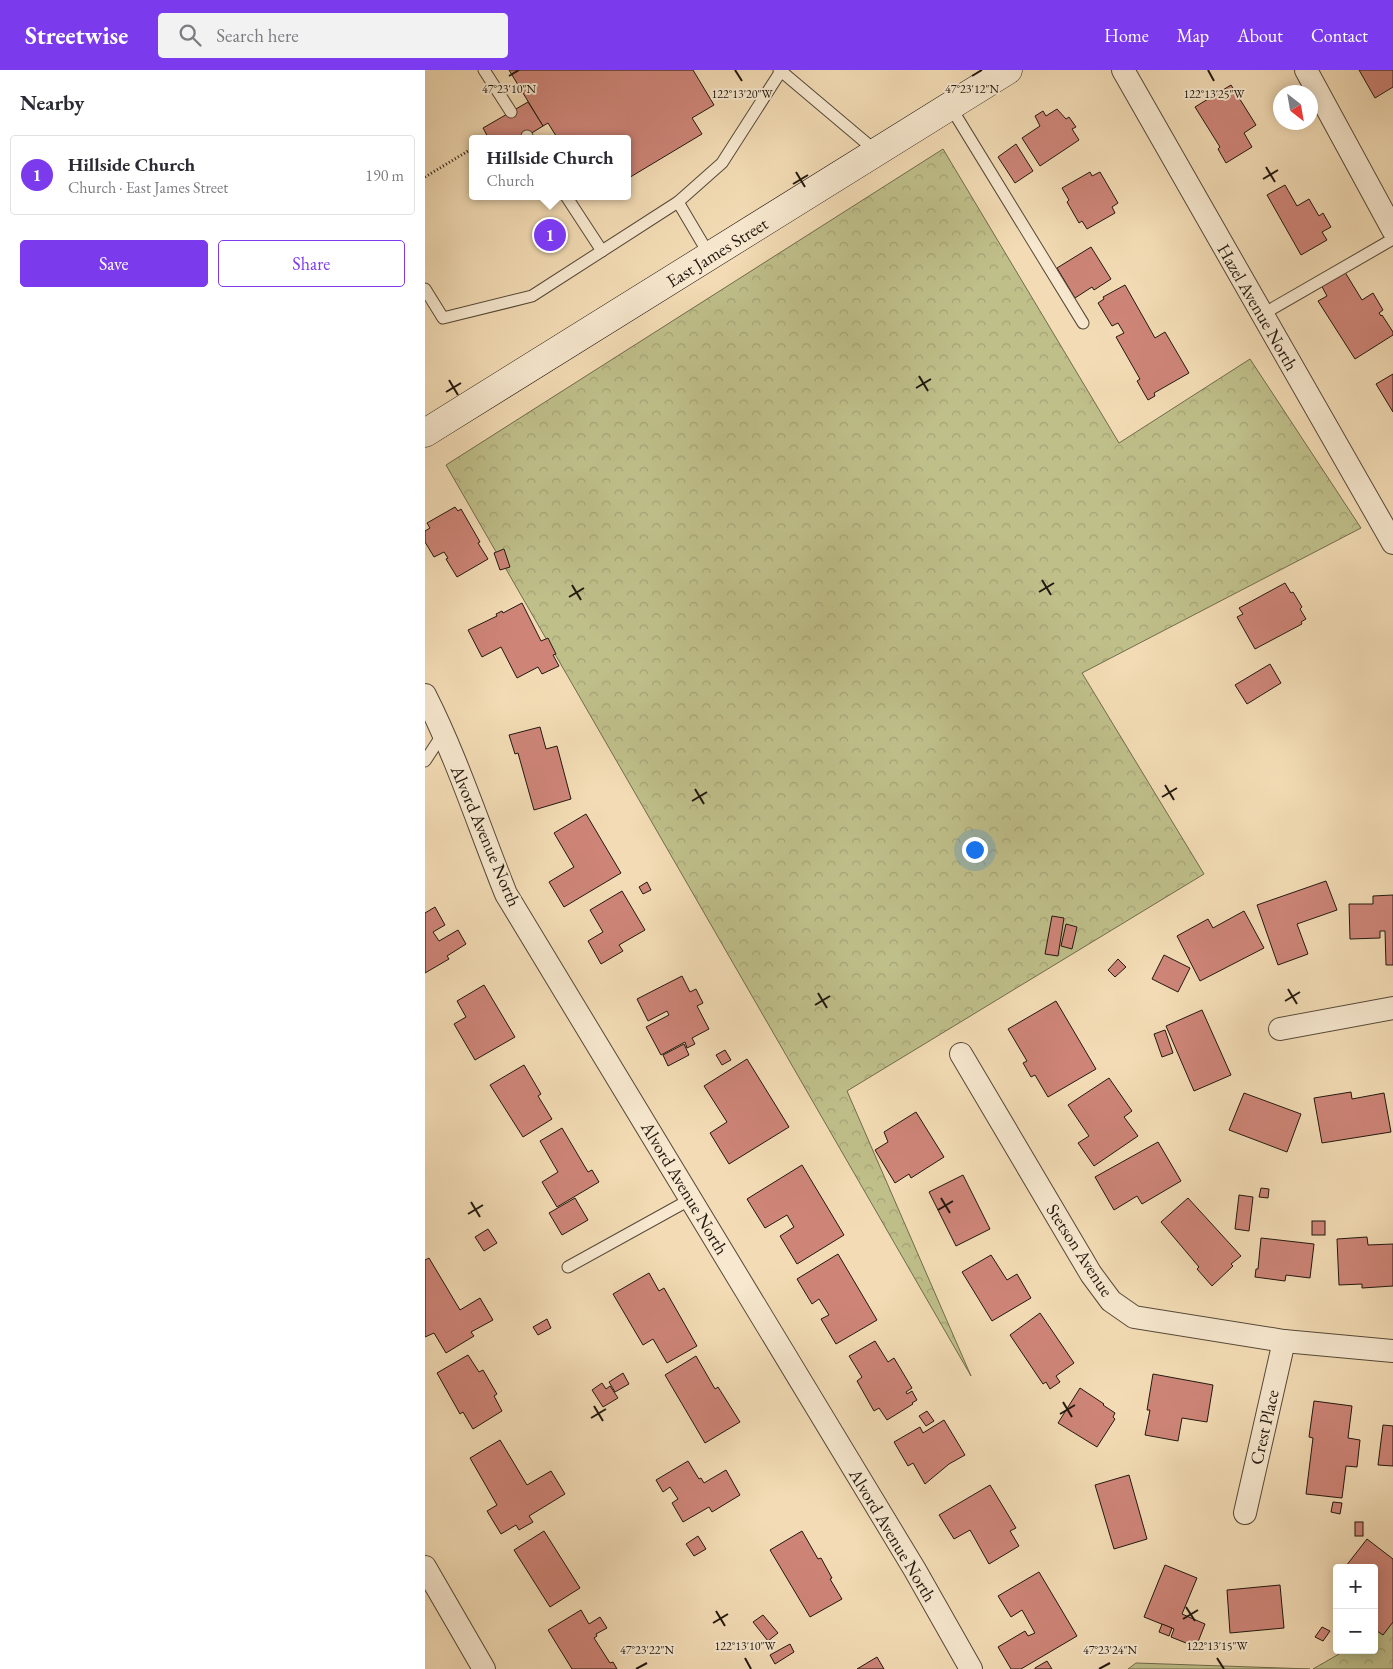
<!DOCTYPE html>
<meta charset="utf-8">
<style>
:root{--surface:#fff;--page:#f2f2f3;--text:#2b2b33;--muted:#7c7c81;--line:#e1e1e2;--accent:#7c3aed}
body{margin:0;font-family:"EB Garamond",serif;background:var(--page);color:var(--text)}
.controls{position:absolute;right:15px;bottom:15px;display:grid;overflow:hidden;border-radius:5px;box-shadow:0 2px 12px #0003}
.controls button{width:45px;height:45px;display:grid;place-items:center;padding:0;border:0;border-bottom:1px solid var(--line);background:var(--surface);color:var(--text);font:25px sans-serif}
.compass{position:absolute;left:848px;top:15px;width:45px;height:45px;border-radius:50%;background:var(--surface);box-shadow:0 2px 12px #0003;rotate:149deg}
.you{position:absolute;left:549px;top:779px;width:18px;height:18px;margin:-12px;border:4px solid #fff;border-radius:50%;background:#1a73e8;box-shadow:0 0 0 8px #1a73e833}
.badge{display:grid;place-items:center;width:32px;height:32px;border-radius:50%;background:var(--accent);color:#fff;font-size:16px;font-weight:700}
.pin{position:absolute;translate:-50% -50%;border:2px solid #fff;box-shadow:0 1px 5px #0006}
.popup{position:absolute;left:44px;top:65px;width:162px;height:65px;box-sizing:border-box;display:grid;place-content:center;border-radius:5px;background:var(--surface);filter:drop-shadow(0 1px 4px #0005);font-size:16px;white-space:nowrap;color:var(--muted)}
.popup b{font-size:19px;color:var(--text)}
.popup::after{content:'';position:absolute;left:50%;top:100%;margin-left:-10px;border:10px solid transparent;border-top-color:var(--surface)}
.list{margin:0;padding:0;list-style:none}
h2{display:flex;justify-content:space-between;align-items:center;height:65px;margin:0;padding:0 20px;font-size:21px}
h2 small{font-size:16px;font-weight:400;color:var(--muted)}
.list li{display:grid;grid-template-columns:32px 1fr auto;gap:15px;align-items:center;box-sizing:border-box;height:80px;margin:0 10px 10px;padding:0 10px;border:1px solid var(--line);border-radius:5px}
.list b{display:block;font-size:19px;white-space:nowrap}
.list p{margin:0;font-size:16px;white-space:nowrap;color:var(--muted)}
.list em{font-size:16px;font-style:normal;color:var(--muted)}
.actions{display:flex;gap:10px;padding:15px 20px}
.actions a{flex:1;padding:11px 0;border:1px solid var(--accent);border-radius:5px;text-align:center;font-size:18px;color:var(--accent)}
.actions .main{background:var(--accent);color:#fff}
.icon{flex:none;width:28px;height:28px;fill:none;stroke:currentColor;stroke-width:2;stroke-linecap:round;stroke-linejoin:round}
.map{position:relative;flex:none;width:968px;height:1599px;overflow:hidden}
header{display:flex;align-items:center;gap:30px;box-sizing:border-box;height:70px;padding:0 25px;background:var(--accent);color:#fff}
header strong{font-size:24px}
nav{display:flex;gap:28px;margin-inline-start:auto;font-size:18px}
.search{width:350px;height:45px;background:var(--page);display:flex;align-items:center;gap:12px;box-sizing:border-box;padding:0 18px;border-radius:5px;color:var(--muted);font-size:19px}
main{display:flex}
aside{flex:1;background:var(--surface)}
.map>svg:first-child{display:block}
.forest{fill:url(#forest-crowns);stroke:#706c4c}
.building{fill:#ce8578;stroke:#22180f}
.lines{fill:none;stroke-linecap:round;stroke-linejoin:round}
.lane-casing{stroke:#564938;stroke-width:13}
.street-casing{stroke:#564938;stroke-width:24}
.secondary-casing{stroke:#22180f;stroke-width:29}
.path{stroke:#22180f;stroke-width:3;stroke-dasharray:1 2.5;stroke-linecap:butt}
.lane{stroke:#f7e8cf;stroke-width:11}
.street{stroke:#f7e8cf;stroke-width:22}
.secondary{stroke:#f7e8cf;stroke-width:28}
.ticks{fill:none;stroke:#22180f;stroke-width:2}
.labels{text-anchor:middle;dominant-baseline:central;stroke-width:4;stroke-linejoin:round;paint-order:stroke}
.street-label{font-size:18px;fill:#22180f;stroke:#f7e8cf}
.ticks-label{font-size:12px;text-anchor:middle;fill:#22180f;stroke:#f7e8cf;stroke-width:4;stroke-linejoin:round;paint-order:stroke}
</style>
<header>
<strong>Streetwise</strong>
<div class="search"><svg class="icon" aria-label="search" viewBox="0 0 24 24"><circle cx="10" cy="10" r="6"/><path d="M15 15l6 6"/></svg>Search here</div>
<nav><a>Home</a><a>Map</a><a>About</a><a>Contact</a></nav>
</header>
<main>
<aside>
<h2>Nearby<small></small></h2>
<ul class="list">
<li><span class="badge">1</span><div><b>Hillside Church</b><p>Church · East James Street</p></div><em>190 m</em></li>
</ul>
<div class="actions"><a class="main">Save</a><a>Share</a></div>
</aside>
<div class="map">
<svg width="968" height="1599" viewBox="0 0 968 1599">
<defs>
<pattern id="forest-crowns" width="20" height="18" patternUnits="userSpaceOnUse" patternTransform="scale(1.25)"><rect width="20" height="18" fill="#bfbf8a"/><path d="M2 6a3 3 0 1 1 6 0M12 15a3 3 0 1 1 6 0" fill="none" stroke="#a4a376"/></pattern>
</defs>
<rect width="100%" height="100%" fill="#f3dcb5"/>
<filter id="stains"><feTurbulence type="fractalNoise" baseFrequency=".004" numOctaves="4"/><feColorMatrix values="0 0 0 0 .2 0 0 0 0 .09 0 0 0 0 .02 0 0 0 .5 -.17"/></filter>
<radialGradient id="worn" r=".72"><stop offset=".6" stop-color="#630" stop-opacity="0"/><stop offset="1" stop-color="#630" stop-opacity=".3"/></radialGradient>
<!-- forest -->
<g class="forest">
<polygon points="518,79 694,373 825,289 936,458 657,603 779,804 422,1021 546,1306 21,395"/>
<polygon points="968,1553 968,1599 888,1599 921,1580 949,1580 949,1564"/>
<polygon points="711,1593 885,1599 703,1599"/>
</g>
<!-- building -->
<g class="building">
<polygon points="84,0 268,0 289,35 267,48 277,64 202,109 202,69 133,69 123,53 118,56"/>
<polygon points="934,0 968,0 968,17 950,28"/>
<polygon points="806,15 831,55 819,63 827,77 801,93 793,79 795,77 770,37"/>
<polygon points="103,32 118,56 97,69 64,69 58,58"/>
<polygon points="632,39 641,49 644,47 651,57 647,59 654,70 615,96 597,68 615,56 610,46 618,41 621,46"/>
<polygon points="591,74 608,101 590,113 573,87"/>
<polygon points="665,102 667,106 675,102 693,133 687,137 690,143 662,159 657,151 654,153 642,132 644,130 637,118"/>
<polygon points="860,115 872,136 884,129 894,146 898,143 906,157 897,162 902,170 876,185 842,125"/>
<polygon points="666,177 686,209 669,220 667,217 650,228 632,198"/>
<polygon points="918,199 937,230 948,223 958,240 954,243 956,246 957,245 968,262 968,265 930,289 893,231 902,226 895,213"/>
<polygon points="700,215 730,268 740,262 764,303 729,323 730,326 723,330 712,311 715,309 691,267 699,263 693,253 687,256 673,233 679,229 678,227"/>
<polygon points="968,304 968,342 951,314"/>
<polygon points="30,437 33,441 36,439 55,472 53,473 63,489 32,507 21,489 23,488 19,482 9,487 0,472 0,461 5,458 2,453"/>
<polygon points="79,479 85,497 75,500 69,483"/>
<polygon points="860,513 866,523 868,522 877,537 875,539 881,549 876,552 877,554 830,579 812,547 818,544 814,538"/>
<polygon points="97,533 116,571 123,568 131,584 128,585 134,596 117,604 113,597 92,608 76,577 57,587 43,560 72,546 71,544 77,541 78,543"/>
<polygon points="845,594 856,613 822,634 810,615"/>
<polygon points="115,657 121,679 132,676 146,729 109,740 93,683 90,684 84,665"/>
<polygon points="161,744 196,803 139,837 124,812 149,797 129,763"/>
<polygon points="901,811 912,840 872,854 883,884 853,895 832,835"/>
<polygon points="222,812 226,820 218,824 214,817"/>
<polygon points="197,821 220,860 194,875 198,881 176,894 163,871 178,862 165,840"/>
<polygon points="968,825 968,895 961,895 960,861 955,861 955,868 925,869 924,834 948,834 948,826"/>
<polygon points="10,837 20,855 8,862 14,871 33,860 41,874 22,886 24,889 0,903 0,843"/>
<polygon points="819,841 839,878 775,911 752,866 783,849 788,858"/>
<polygon points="627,846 639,848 633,886 620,884"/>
<polygon points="641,854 652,857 647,879 636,876"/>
<polygon points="739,885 765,898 753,922 727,909"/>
<polygon points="693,889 701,897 690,907 683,900"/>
<polygon points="257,906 265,922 271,919 278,933 272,936 284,959 267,968 270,974 262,978 260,972 236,985 221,957 244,945 242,941 223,951 212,929"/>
<polygon points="59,915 90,967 50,990 29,954 41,947 32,931"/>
<polygon points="631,931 671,999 623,1027 610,1005 606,1007 598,993 602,991 583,959"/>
<polygon points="777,940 806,1005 769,1021 741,956"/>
<polygon points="740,960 748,983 737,987 729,964"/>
<polygon points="259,974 264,985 243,996 238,985"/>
<polygon points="300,980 306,990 297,995 291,985"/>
<polygon points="322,989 364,1057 304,1094 285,1063 302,1052 279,1016"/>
<polygon points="99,995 116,1024 113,1026 127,1049 98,1067 65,1015"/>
<polygon points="684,1008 707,1041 699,1047 713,1066 669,1096 653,1073 664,1066 643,1035"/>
<polygon points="926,1022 927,1029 959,1023 966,1062 897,1073 889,1028"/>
<polygon points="819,1023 876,1044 862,1082 804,1060"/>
<polygon points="491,1042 519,1087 486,1108 484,1104 470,1113 450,1080 463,1072 459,1062"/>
<polygon points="137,1058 163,1102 167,1100 174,1112 132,1137 117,1112 133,1102 115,1071"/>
<polygon points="733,1072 756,1111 717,1134 712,1126 689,1140 670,1107"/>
<polygon points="377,1095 419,1165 372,1194 355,1166 369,1157 362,1145 340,1158 322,1129"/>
<polygon points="538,1105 565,1159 531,1176 504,1122"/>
<polygon points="836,1118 844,1119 843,1128 834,1127"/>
<polygon points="814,1125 828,1127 824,1161 810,1159"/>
<polygon points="150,1128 163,1150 137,1165 124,1143"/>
<polygon points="763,1128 816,1186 806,1194 808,1196 787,1216 772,1199 774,1197 736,1152"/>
<rect x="887" y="1151" width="13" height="14"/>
<polygon points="63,1159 72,1173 59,1181 50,1167"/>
<polygon points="942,1167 943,1175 968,1174 968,1216 937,1218 937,1214 914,1215 912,1169"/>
<polygon points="836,1168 889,1174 885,1208 861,1205 860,1211 830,1207 831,1199 833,1199"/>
<polygon points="413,1184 452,1250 411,1274 396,1249 404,1245 394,1229 387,1234 372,1209"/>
<polygon points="566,1185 582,1210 592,1204 606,1228 567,1251 537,1202"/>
<polygon points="4,1188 35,1240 55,1228 68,1250 46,1262 49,1266 21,1283 9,1263 0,1267 0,1190"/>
<polygon points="224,1203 234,1221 239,1218 272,1276 242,1293 228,1269 218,1275 188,1224"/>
<polygon points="615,1243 649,1293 631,1306 635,1312 625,1319 621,1312 618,1314 585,1265"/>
<polygon points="122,1249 126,1258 113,1265 108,1257"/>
<polygon points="450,1271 463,1292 469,1288 487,1318 481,1322 482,1324 487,1321 492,1330 487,1333 488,1334 462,1350 454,1338 449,1341 432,1311 437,1307 424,1286"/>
<polygon points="43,1285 54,1302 58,1300 72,1324 69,1326 77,1341 48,1359 38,1342 35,1344 12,1303"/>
<polygon points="271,1286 290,1319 293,1317 315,1352 280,1373 240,1305"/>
<polygon points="198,1303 204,1314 190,1322 184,1312"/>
<polygon points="728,1304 788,1315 782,1352 757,1348 753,1371 720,1365 725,1340 722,1340"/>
<polygon points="177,1313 181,1319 185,1316 193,1328 178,1337 167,1320"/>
<polygon points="655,1318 679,1334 678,1335 690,1343 688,1347 690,1349 672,1377 633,1353"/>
<polygon points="889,1331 927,1336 923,1368 935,1370 932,1397 921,1396 917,1428 881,1424 888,1368 884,1367"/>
<polygon points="502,1341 509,1351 501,1356 494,1346"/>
<polygon points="519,1350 540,1385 524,1394 500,1414 488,1393 483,1396 469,1372 495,1357 498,1363"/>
<polygon points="958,1355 968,1356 968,1396 953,1395"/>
<polygon points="75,1370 102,1415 126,1401 140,1424 104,1446 108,1452 94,1460 91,1455 76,1464 62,1441 72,1435 45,1388"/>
<polygon points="263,1391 274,1409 276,1408 279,1413 301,1400 315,1425 287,1442 284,1437 258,1452 247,1433 253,1429 245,1417 238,1422 231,1410"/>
<polygon points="704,1405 722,1469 689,1479 670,1415"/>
<polygon points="565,1415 591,1458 585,1461 594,1476 564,1494 545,1460 529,1469 514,1445"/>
<polygon points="908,1432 917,1433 915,1444 906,1442"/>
<rect x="930" y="1452" width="8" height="14"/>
<polygon points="119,1461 155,1518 125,1537 89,1480"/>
<polygon points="377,1461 393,1489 396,1488 407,1508 405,1509 417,1529 385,1547 345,1480"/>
<polygon points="273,1466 281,1479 269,1486 261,1474"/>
<polygon points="942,1469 968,1489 968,1552 958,1565 949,1559 949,1521 951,1518 949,1517 949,1498 924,1498 921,1496"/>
<polygon points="740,1495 772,1508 757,1544 780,1554 771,1577 746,1567 749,1559 719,1547"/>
<polygon points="614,1502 652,1566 596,1599 586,1599 573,1577 600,1561 603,1566 610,1563 597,1540 586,1547 573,1526"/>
<polygon points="855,1515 859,1558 805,1563 802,1520"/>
<polygon points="156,1540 164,1554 175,1547 182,1558 171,1564 172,1566 169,1568 185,1593 188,1592 192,1599 147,1599 123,1560"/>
<polygon points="338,1545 353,1563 343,1571 328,1552"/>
<polygon points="737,1554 747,1558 744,1566 734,1562"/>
<polygon points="897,1557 905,1561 898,1571 890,1567"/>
<polygon points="365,1574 369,1582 350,1594 345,1585"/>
<polygon points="452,1587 459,1599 432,1599"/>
<polygon points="622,1591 627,1599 610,1599 610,1598"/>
</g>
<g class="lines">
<defs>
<g id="lane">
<polyline points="59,0 86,42"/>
<polyline points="356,1 452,82"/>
<polyline points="525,36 658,253"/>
<polyline points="102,66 103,69"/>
<polyline points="141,126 177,181"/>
<polyline points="253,132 285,186"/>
<polyline points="0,219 18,248 107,226 253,132 297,93 356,1 354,0"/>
<polyline points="838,244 968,169"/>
<polyline points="0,691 19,662"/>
<polyline points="143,1197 266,1129"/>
</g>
<g id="street">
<polyline points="698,0 968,473"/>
<polyline points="881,0 968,160"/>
<path d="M 0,625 C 32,688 54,757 81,824 L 490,1500 L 546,1599"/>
<polyline points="855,959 968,938"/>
<polyline points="536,984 666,1204 686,1231 709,1247 859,1271 968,1281"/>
<polyline points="820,1443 859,1271"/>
<polyline points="0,1497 59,1599"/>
</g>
<polyline id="secondary" points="0,363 583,0"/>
</defs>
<!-- lane casing -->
<use href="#lane" class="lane-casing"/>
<!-- street casing -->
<use href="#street" class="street-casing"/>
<!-- secondary casing -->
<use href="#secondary" class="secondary-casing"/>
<!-- path -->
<g class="path">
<polyline points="63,69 64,69"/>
<polyline points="0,107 48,78"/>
</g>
<!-- lane -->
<use href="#lane" class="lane"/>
<!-- street -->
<use href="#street" class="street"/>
<!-- secondary -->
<use href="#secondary" class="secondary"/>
</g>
<!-- ticks -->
<path class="ticks" d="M 310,0 L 317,11M 783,0 L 789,11M 84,6 L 94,0M 547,6 L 557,0M 841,97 L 850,112M 371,102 L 380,117M 838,109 L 853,100M 368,114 L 383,105M 494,306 L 503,321M 24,310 L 33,325M 491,318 L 506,309M 21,322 L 36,313M 617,510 L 626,525M 147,515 L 156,530M 614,522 L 629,513M 144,527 L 159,518M 740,715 L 749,730M 270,719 L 279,734M 737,727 L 752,718M 267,731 L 282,722M 863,919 L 872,934M 393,923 L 402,938M 860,931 L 875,922M 390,935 L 405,926M 516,1128 L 525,1143M 46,1132 L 55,1147M 513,1140 L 528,1131M 43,1144 L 58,1135M 638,1332 L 647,1347M 169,1336 L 178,1351M 635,1344 L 650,1335M 166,1348 L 181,1339M 761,1537 L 770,1551M 291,1541 L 300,1556M 758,1549 L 773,1540M 288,1553 L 303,1544M 320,1588 L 326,1599M 792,1588 L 799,1599M 211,1599 L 222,1593M 674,1599 L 685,1593"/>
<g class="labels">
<!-- street labels -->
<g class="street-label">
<text transform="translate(292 182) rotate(-32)">East James Street</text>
<text transform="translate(833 237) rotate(60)">Hazel Avenue North</text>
<text transform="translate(61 766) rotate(67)">Alvord Avenue North</text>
<text transform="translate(260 1118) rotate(59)">Alvord Avenue North</text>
<text transform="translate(655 1180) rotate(57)">Stetson Avenue</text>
<text transform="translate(839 1357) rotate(-77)">Crest Place</text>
<text transform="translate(468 1465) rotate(59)">Alvord Avenue North</text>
</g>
</g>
<g class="ticks-label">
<text x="84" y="23">47°23'10"N</text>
<text x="547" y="23">47°23'12"N</text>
<text x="317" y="28">122°13'20"W</text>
<text x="789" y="28">122°13'25"W</text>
<text x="320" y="1580">122°13'10"W</text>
<text x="792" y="1580">122°13'15"W</text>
<text x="222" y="1584">47°23'22"N</text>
<text x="685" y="1584">47°23'24"N</text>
</g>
<rect width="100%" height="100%" filter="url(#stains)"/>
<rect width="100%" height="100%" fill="url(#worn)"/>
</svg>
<div class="controls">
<button>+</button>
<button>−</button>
</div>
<svg class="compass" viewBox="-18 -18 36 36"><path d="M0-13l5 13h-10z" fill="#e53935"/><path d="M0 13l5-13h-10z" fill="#7c7c81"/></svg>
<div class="you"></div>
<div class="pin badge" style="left:125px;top:165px">1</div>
<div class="popup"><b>Hillside Church</b>Church</div>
</div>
</main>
